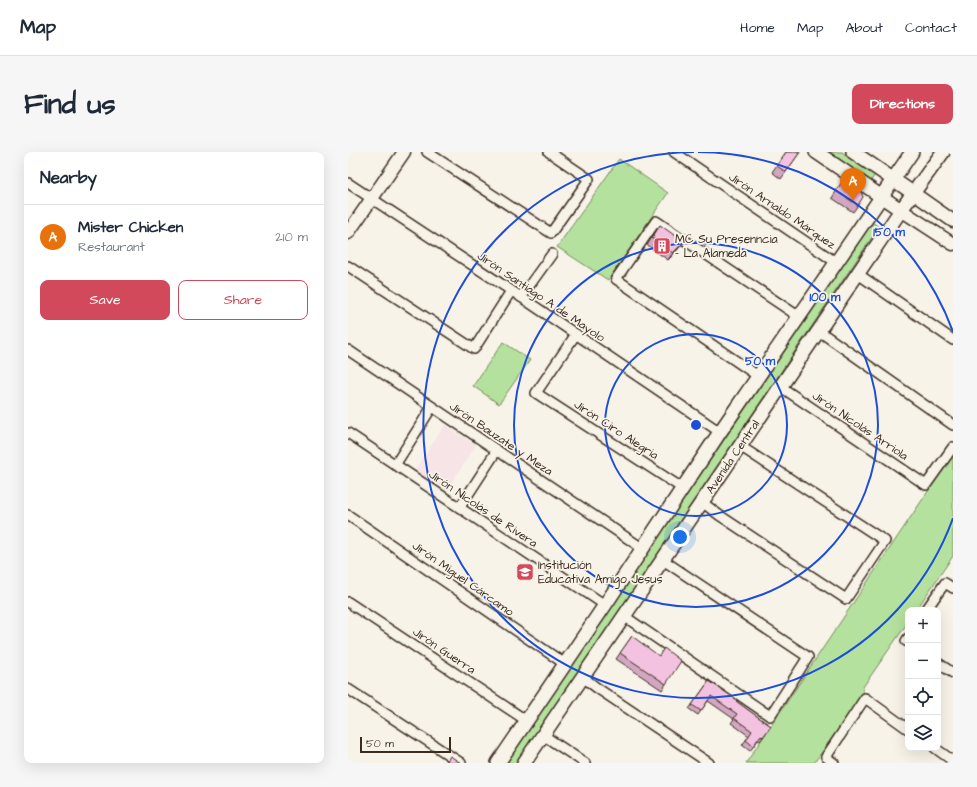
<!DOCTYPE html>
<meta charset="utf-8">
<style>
:root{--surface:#fff;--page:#f6f6f7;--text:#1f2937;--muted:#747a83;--line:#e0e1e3;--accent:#d1495b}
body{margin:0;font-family:"Architects Daughter",sans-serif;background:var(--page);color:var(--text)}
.controls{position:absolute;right:12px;bottom:12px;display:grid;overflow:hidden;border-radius:8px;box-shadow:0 4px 16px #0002}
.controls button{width:36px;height:36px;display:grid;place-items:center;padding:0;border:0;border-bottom:1px solid var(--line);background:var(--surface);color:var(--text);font:20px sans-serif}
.scale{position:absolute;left:12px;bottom:10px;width:91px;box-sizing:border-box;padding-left:4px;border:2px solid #3b2a1e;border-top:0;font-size:11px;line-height:14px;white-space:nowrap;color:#3b2a1e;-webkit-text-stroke:3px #f7f3e8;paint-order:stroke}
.you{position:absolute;left:332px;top:385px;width:14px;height:14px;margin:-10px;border:3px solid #fff;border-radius:50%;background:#1a73e8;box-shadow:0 0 0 6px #1a73e833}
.badge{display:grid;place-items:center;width:26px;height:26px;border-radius:50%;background:var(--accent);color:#fff;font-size:13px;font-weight:700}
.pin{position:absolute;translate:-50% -33px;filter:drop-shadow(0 1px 2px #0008)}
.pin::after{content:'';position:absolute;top:21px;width:14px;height:12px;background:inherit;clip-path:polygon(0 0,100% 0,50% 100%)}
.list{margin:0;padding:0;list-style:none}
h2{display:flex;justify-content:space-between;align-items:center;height:52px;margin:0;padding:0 16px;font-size:17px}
h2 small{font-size:13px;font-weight:400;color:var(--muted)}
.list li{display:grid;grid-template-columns:26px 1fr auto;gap:12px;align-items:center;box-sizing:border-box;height:64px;padding:0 16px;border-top:1px solid var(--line)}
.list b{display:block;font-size:15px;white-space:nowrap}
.list p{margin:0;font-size:13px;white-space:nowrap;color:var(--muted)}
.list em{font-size:13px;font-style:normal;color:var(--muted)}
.actions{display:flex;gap:8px;padding:12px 16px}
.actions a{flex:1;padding:9px 0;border:1px solid var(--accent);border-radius:8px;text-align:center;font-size:14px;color:var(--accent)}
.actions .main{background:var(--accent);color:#fff}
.icon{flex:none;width:22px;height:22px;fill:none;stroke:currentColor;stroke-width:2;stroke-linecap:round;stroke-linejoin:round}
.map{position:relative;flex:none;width:605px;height:611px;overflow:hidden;border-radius:8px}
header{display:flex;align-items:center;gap:24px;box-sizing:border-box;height:56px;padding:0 20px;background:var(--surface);border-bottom:1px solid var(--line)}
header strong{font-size:19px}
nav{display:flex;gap:22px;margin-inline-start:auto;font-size:14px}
.intro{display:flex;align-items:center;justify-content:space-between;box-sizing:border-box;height:96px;padding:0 24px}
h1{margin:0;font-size:28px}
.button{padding:10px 18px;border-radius:8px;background:var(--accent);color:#fff;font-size:14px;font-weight:700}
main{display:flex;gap:24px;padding:0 24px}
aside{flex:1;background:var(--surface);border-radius:8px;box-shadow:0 4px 16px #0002}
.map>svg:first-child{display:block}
.built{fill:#f6e4e6}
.green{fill:#b5e19e;stroke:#78865e}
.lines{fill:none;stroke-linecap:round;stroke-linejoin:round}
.minor-casing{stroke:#3b2a1e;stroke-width:12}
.tertiary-casing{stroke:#3b2a1e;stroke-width:15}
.secondary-casing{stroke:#3b2a1e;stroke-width:16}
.minor{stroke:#f7f3e8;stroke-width:9}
.tertiary{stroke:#f7f3e8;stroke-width:12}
.secondary{stroke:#f7f3e8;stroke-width:13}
.wall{fill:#d2a7c2;stroke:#3b2a1e}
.shaded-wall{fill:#ab889e;stroke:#3b2a1e}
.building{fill:#f4c2e1;stroke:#3b2a1e}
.ring{fill:none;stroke:#1d4ed8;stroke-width:2}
.labels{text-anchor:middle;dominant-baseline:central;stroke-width:3.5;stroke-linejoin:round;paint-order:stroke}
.street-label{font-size:12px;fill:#3b2a1e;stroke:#f7f3e8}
.poi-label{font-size:12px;fill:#3b2a1e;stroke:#f7f3e8;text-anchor:start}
.centre{fill:#1d4ed8;stroke:#f7f3e8;stroke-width:2}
.ring-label{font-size:12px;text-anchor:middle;font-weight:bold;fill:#1d4ed8;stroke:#f7f3e8;stroke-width:3.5;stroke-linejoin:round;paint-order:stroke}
</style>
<header>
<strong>Map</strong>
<nav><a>Home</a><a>Map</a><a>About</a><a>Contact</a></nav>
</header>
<div class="intro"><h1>Find us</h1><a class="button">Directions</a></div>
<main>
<aside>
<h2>Nearby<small></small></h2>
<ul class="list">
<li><span class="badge" style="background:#e8710a">A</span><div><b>Mister Chicken</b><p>Restaurant</p></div><em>210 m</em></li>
</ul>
<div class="actions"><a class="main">Save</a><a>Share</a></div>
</aside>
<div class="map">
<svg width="605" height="611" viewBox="0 0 605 611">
<rect width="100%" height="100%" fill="#f7f3e8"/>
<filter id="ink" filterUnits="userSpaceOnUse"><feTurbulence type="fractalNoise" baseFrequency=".025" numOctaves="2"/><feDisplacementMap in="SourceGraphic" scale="8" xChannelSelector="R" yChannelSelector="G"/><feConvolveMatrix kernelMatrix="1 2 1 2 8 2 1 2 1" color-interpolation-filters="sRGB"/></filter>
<g filter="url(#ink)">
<!-- built -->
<polygon class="built" points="97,273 128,293 98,339 67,318"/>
<!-- green -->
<g class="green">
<polygon points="476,0 494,0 527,23 521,31"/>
<polygon points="271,7 320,41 260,128 209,95"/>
<polygon points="524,70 531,75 168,611 156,611"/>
<polygon points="155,190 182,208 151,252 125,234"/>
<polygon points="605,302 605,404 568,458 560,458 560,470 515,535 515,542 466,611 398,611"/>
</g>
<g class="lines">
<defs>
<g id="minor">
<polyline points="79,0 203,81 241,27 201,0"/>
<polyline points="326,0 489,111"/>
<polyline points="0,31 173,145 372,280"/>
<polyline points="0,114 126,197 163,139"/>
<polyline points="510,122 605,188"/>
<polyline points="173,145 204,102"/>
<polyline points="471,179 605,273"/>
<polyline points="228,182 188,241 334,336"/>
<polyline points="0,198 294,396"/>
<polyline points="410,224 268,127 308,69 450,164"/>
<polyline points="433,235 578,333 605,295"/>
<polyline points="0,281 257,453"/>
<polyline points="47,313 84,255"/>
<polyline points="354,350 371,363 498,447 537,389 392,294"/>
<polyline points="112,355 149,298"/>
<polyline points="0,363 217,512"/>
<polyline points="0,450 179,569"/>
<polyline points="578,458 597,431 605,436"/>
<polyline points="276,464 422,564 460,505 315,408"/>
<polyline points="560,486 558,489 560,490"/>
<polyline points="590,511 605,521"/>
<polyline points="235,525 249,536 361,611"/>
<polyline points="0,537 113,611"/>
<polyline points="195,583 237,611"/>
<polyline points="587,596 605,609"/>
<polyline points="486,611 478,605 517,546 560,577"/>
</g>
<g id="tertiary">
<polyline points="565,41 605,69"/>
<polyline points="553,58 605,92"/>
<polyline points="0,81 56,0"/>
</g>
<g id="secondary">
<polyline points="468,0 553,58"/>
<polyline points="505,0 565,41"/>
<polyline points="150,611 257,453 372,280 564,0"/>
<polyline points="176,611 553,58 595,0"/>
</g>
</defs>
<!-- minor casing -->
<use href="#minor" class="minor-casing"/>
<!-- tertiary casing -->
<use href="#tertiary" class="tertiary-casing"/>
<!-- secondary casing -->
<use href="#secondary" class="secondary-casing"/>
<!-- minor -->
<use href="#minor" class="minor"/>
<!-- tertiary -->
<use href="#tertiary" class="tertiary"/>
<!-- secondary -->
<use href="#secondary" class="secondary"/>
</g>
<!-- wall -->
<g class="wall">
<polygon points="438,0 452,0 433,27 424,20"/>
<polygon points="496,27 510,53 505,60 484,46"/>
<polygon points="312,73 331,96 320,108 299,93"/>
<polygon points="284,484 318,532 314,538 268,507"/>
<polygon points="361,529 403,560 423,574 412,589 410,588 402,599 394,593 401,584 383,571 386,567 360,549 350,563 341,557"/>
</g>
<!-- shaded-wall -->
<polygon class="shaded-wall" points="336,90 331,96 320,108 325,101"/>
<!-- building -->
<g class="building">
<polygon points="438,0 452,0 438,20 429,14"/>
<polygon points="496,27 512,37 515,45 510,53 488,39"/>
<polygon points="312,73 336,90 325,101 304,86"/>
<polygon points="284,484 311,504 316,496 333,509 318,532 272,501"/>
<polygon points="361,529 389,548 388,549 403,560 423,574 415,585 413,583 405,594 398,588 404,579 386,566 389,562 363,544 353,559 344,553"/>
<polygon points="102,604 113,611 98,611"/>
</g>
</g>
<!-- distance rings -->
<g class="ring">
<circle cx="348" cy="273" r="91"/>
<circle cx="348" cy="273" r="182"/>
<path d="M605 366A273 273 0 1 1 346 0M350 0A273 273 0 0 1 605 180"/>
</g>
<!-- icons -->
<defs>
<symbol id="building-square" viewBox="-11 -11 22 22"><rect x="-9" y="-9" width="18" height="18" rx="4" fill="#d1495b" stroke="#f7f3e8"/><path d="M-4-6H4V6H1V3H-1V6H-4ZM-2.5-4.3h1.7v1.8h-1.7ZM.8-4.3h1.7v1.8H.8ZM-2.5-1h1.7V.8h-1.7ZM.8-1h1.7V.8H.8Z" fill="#fff"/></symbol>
<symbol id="school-square" viewBox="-11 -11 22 22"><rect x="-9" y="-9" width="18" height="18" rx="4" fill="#d1495b" stroke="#f7f3e8"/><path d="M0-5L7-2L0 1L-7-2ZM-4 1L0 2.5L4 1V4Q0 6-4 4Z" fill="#fff"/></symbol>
</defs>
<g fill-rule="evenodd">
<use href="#building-square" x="304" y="84" width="20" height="20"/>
<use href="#school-square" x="167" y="410" width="20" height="20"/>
</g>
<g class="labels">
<!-- street labels -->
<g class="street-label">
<text transform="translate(434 59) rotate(34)">Jirón Arnaldo Márquez</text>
<text transform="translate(193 145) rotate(34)">Jirón Santiago A de Mayolo</text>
<text transform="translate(512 274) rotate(34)">Jirón Nicolás Arriola</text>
<text transform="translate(268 278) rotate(33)">Jirón Ciro Alegria</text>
<text transform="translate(153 287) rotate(34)">Jirón Bauzate y Meza</text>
<text transform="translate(385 305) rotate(-56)">Avenida Central</text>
<text transform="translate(135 357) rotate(34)">Jirón Nicolás de Rivera</text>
<text transform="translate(115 427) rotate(35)">Jirón Miguel Cárcamo</text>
<text transform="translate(96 499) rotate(34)">Jirón Guerra</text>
</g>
<!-- poi labels -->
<g class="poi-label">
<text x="327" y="87">MC Su Presenncia<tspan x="327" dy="14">- La Alameda</tspan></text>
<text x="190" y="413">Institución<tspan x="190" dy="14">Educativa Amigo Jesus</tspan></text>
</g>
</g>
<circle cx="348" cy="273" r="6" class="centre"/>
<g class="ring-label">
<text x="541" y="84">150 m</text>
<text x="477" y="149">100 m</text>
<text x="412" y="213">50 m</text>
</g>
</svg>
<div class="controls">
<button>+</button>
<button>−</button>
<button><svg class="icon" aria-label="locate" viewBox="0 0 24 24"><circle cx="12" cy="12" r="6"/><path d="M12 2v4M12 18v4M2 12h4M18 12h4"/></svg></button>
<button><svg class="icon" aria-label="layers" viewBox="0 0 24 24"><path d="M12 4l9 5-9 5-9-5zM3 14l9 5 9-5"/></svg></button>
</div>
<div class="scale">50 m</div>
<div class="you"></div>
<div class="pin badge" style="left:505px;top:49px;background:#e8710a">A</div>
</div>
</main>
